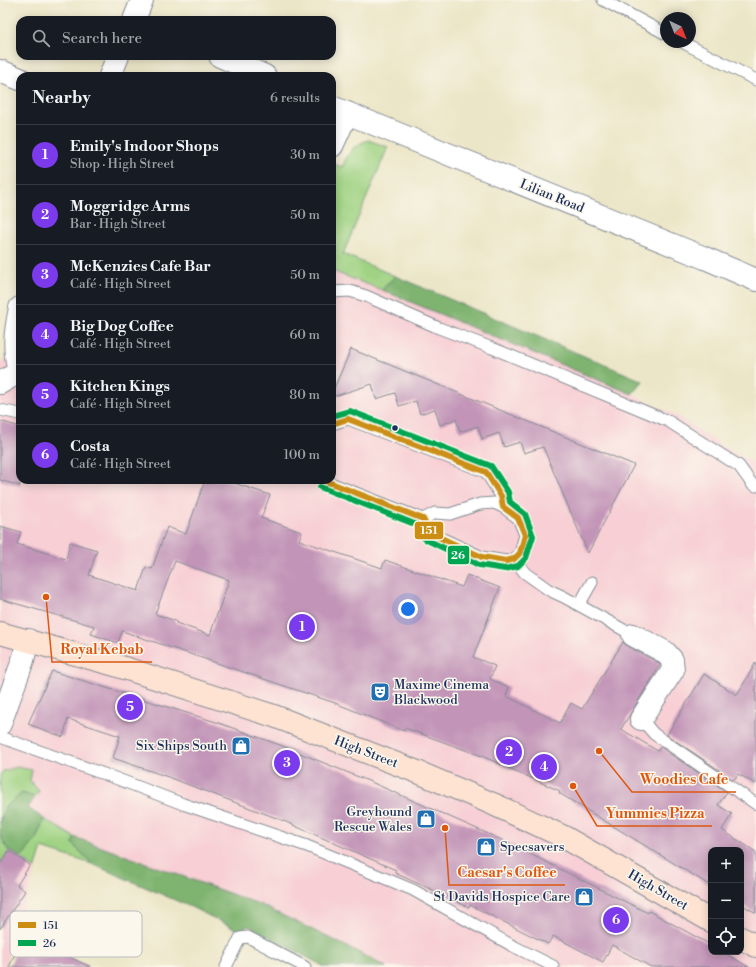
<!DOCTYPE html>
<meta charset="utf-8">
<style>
:root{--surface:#171b24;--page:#242831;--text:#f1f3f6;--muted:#9ea1a6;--line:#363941;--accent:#7c3aed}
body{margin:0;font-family:"Libre Bodoni",serif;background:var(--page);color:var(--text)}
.controls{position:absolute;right:12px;bottom:12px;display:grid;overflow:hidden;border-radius:8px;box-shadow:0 2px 10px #0003}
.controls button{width:36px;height:36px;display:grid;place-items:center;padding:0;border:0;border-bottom:1px solid var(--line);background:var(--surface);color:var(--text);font:20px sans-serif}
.compass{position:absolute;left:660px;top:12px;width:36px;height:36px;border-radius:50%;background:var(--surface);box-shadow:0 2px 10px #0003;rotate:137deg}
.you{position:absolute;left:408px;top:609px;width:14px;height:14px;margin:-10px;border:3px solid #fff;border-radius:50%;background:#1a73e8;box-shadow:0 0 0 6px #1a73e833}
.badge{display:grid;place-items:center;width:26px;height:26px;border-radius:50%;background:var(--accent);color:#fff;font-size:13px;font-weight:700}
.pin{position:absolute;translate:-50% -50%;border:2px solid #fff;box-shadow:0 1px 4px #0006}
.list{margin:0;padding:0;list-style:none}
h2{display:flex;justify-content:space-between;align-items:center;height:52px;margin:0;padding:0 16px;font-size:17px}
h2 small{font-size:13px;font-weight:400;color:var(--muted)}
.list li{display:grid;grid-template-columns:26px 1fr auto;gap:12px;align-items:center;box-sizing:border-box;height:60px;padding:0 16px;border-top:1px solid var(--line)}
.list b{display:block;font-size:15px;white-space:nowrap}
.list p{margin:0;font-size:13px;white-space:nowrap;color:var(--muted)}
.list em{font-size:13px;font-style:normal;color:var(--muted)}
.icon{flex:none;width:22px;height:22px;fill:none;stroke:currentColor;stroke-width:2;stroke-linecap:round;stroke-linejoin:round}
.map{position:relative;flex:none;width:756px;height:967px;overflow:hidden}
.search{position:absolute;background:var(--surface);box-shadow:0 2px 10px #0003;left:16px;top:16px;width:320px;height:44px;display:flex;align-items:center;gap:10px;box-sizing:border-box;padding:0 14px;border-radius:12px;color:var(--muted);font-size:15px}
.panel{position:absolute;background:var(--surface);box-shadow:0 2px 10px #0003;left:16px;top:72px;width:320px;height:412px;border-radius:12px}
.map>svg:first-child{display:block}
.built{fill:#f7cfd4;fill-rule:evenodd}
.green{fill:#9fd282;stroke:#5d8070}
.forest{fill:#7fb470;stroke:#4d7267}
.building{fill:#c295b8;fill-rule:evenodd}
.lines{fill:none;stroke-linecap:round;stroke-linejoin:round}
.lane-casing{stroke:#848a93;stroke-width:13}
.street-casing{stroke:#848a93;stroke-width:24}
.secondary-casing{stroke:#848a93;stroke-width:24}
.lane{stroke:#fff;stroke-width:11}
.street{stroke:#fff;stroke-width:22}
.secondary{stroke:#fee3d2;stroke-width:22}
.bus-1-casing{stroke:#fbf7ec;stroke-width:9}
.bus-2-casing{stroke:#fbf7ec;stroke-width:9}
.bus-1{stroke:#cb8e13;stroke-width:6}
.bus-2{stroke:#00a651;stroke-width:6}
.bus-dot{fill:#1b2f5e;stroke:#fbf7ec;stroke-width:1.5}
.labels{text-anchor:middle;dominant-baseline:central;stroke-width:3;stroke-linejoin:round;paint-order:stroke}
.street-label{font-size:13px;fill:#1b2f5e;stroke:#fbf7ec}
.poi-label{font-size:13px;fill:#1b2f5e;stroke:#fbf7ec;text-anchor:end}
.key{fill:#fbf7ec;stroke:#b8bbc1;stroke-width:1}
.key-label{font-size:11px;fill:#1b2f5e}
.leader{fill:none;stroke:#de5710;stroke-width:1.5}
.callout-dot{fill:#de5710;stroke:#fbf7ec;stroke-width:1.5}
.callout-label{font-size:14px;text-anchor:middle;font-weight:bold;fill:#de5710;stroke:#fbf7ec;stroke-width:3;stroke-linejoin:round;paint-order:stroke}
.line-badge{stroke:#fbf7ec;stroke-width:1.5}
.badge-label{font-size:11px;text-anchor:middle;font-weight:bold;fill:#fff}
</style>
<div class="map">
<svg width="756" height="967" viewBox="0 0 756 967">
<rect width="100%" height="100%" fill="#fbf7ec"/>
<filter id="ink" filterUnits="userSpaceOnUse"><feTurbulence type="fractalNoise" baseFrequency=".025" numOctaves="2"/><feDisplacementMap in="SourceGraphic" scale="8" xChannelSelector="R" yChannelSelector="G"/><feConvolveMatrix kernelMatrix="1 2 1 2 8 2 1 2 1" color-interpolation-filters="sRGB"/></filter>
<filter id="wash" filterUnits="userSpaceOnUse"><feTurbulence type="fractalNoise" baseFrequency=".012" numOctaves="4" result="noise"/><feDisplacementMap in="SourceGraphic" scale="16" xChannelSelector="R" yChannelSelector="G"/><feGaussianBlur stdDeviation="0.9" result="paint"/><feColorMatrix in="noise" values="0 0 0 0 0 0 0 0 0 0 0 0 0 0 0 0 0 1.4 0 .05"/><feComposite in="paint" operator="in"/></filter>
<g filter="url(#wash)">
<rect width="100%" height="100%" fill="#ece6c8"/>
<!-- built -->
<path class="built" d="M 332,271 L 382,290 L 632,394 L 679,417 L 722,446 L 756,464 L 756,967 L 386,967 L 350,948 L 259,904 L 74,837 L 44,819 L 42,848 L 5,967 L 0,967 L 0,362 L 15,354 L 20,353 L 20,480 L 332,480 ZM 711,850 L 741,850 L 741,952 L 711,952 Z"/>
<!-- green -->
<g class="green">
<path d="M 368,140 L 388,147 L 343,254 L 395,276 L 382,290 L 332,271 L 332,163 L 342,167 C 349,152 352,146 368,140 Z"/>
<polygon points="17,767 32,770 30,781 39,791 35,797 22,793 5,807 0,823 0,775 3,771"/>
<polygon points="44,819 74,837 73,844 92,864 42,848 35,870 30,865 21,858 36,839"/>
<polygon points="0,835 9,851 0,864"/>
</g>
<!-- forest -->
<g class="forest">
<polygon points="395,276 643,381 632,394 382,290"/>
<polygon points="22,793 35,797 28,808 44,819 36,839 21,858 9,851 0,835 0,823 5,807"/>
<polygon points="74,837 259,904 350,948 386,967 325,967 249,926 238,930 191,907 92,864 73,844"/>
</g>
<g id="blocks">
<!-- building -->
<g class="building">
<polygon points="351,349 634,465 588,553 543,447 524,453 520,442 504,447 499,433 482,439 478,426 460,432 456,419 440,425 435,409 420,414 416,401 399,406 395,393 376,399 372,384 332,397 332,393"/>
<polygon points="0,421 20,427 20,486 0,480"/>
<path d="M 205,480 L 225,480 L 270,495 L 261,518 L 302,532 L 299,540 L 382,568 L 385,560 L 462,587 L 467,575 L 500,588 L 473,657 L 495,666 L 490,679 L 509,687 L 506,696 L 560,723 L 571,703 L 582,709 L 623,642 L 627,646 L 657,662 L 660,665 L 621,729 L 658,751 L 660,747 L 727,792 L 718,805 L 732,814 L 722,830 L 756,852 L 756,913 L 741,904 L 741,850 L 711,850 L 711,886 L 559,793 L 560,791 L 482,756 L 405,728 L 404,731 L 335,703 L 122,631 L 118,643 L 91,634 L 94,626 L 0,599 L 0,526 L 21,532 L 17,544 L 66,559 L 70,542 L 97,550 L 89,575 L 138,591 L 146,567 L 152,569 L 167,527 L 186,534 ZM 175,561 L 229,580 L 210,635 L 176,623 L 176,621 L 155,614 Z"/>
<polygon points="756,662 756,784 738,774 734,780 667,735 704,674 737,695"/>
<polygon points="52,671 216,722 280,745 371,782 502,840 648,913 649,911 711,945 711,952 723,952 749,967 651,967 612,945 603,962 553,936 548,944 470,905 469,908 448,897 395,873 396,870 279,819 168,777 113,758 120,736 68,719 63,737 28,724"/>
<polygon points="9,851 30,865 17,885 25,891 0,929 0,864"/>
<polygon points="23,936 41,944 91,967 9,967"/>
</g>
</g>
</g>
<g filter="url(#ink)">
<use href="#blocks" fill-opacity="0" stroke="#848a93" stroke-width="1"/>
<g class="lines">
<defs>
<g id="lane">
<polyline points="603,0 666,34"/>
<polyline points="682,42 756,80"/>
<polyline points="332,292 350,291 366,296 439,328 492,348 668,421 739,466 752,484 756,486"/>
<polyline points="0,410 20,414"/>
<polyline points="332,424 348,419 486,472 501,496 503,507"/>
<polyline points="323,480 423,519 430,533 482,557 506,561 514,559 520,553 525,535 518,518 503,507 494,503 480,504 450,514 435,513 423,519"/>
<polyline points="514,559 525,573 549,590 564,597 633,635"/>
<polyline points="579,605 592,582"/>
<polyline points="641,719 654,734 756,804"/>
<polyline points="0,737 115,778 183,804 307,846 413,890 513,946 553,966"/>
<polyline points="226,967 240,938 248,937 305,967"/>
</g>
<g id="street">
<polyline points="134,20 142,0"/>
<polyline points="220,56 265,76"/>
<polyline points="0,71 20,79"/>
<polyline points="110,76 118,56"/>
<polyline points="332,107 705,258 756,280"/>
<polyline points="332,146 347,113"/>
<path d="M 0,383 L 19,372 C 13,347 15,333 20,308"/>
<polyline points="633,635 665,652 672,660 673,670 641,719"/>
<polyline points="0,724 23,660 28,640"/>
</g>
<g id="secondary">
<polyline points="0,633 118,666 274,716 420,773 493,804 564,837 711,921"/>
<polyline points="741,938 756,946"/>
</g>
</defs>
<!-- lane casing -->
<use href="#lane" class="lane-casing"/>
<!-- street casing -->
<use href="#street" class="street-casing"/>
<!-- secondary casing -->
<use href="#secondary" class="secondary-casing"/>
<!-- lane -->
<use href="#lane" class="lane"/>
<!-- street -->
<use href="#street" class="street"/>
<!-- secondary -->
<use href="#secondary" class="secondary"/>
<defs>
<polyline id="bus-1" points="323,480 423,519 430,533 482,557 506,561 514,559 520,553 525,535 518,518 503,507 501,496 486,472 348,419 332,424"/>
<polyline id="bus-2" points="320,487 417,525 423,537 427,540 479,565 505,569 518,566 526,558 533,536 525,514 510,502 508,492 491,466 350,411 332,416"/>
</defs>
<!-- bus-1 casing -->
<use href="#bus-1" class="bus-1-casing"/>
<!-- bus-2 casing -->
<use href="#bus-2" class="bus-2-casing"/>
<!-- bus-1 -->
<use href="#bus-1" class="bus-1"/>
<!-- bus-2 -->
<use href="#bus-2" class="bus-2"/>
</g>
</g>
<!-- icons -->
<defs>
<symbol id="theatre-square" viewBox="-11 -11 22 22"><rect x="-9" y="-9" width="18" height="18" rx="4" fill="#1f6fb2" stroke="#fbf7ec"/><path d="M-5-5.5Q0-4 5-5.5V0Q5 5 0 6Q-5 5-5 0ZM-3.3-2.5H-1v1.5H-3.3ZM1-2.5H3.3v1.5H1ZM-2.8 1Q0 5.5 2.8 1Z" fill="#fff"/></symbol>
<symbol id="shop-square" viewBox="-11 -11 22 22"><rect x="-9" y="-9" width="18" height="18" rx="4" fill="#1f6fb2" stroke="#fbf7ec"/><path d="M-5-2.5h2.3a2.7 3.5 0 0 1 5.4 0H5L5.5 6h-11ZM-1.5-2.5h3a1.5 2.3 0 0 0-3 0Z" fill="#fff"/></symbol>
</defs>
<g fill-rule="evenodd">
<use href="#theatre-square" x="369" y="681" width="22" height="22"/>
<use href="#shop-square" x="230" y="735" width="22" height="22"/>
<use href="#shop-square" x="415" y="808" width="22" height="22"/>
<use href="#shop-square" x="475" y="836" width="22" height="22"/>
<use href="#shop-square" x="573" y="886" width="22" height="22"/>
</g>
<!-- markers -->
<circle class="bus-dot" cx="395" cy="428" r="3.5"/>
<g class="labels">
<!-- street labels -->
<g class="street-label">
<text transform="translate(552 196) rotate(22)">Lilian Road</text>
<text transform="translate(366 752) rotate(21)">High Street</text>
<text transform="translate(658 890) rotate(30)">High Street</text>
</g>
<!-- poi labels -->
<g class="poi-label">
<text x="394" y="685" text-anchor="start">Maxime Cinema<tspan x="394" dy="15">Blackwood</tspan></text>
<text x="227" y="746">Six Ships South</text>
<text x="412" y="812">Greyhound<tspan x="412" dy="15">Rescue Wales</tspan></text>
<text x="500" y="847" text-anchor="start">Specsavers</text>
<text x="570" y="897">St Davids Hospice Care</text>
</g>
</g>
<!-- legend -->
<rect x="10" y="911" width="132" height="46" rx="6" class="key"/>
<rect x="18" y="922" width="18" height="6" fill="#cb8e13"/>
<rect x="18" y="940" width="18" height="6" fill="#00a651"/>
<g class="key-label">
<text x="43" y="929">151</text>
<text x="43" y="947">26</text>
</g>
<!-- callouts -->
<path class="leader" d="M46 597L52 662H152M599 751L632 792H736M573 786L597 826H712M445 828L449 885H565"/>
<g class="callout-dot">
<circle cx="46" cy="597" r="4"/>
<circle cx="599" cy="751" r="4"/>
<circle cx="573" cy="786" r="4"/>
<circle cx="445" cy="828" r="4"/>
</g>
<g class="callout-label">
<text x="102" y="654">Royal Kebab</text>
<text x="684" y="784">Woodies Cafe</text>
<text x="655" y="818">Yummies Pizza</text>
<text x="507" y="877">Caesar's Coffee</text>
</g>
<g class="line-badge">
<rect x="414" y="521" width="30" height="19" rx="4" fill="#cb8e13"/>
<rect x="447" y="545" width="23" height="20" rx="4" fill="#00a651"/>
</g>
<g class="badge-label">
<text x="429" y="534">151</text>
<text x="458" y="559">26</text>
</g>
</svg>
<div class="controls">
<button>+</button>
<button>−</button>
<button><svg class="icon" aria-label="locate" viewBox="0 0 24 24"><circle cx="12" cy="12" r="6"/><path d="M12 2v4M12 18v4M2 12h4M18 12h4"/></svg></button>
</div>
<svg class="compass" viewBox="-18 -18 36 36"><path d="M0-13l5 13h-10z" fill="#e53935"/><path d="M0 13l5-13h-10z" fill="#9ea1a6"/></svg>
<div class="you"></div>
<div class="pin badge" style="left:302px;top:627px">1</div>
<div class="pin badge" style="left:509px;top:752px">2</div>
<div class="pin badge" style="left:287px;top:763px">3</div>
<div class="pin badge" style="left:544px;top:767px">4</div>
<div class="pin badge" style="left:130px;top:707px">5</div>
<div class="pin badge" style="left:616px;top:920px">6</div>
<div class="search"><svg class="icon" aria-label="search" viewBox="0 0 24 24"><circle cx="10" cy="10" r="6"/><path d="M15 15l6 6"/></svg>Search here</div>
<section class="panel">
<h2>Nearby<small>6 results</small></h2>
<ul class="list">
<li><span class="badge">1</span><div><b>Emily's Indoor Shops</b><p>Shop · High Street</p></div><em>30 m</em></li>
<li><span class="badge">2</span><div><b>Moggridge Arms</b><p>Bar · High Street</p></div><em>50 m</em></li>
<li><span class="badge">3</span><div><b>McKenzies Cafe Bar</b><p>Café · High Street</p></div><em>50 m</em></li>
<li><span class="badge">4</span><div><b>Big Dog Coffee</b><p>Café · High Street</p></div><em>60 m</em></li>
<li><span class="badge">5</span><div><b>Kitchen Kings</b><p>Café · High Street</p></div><em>80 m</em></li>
<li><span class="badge">6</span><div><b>Costa</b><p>Café · High Street</p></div><em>100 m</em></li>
</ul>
</section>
</div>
